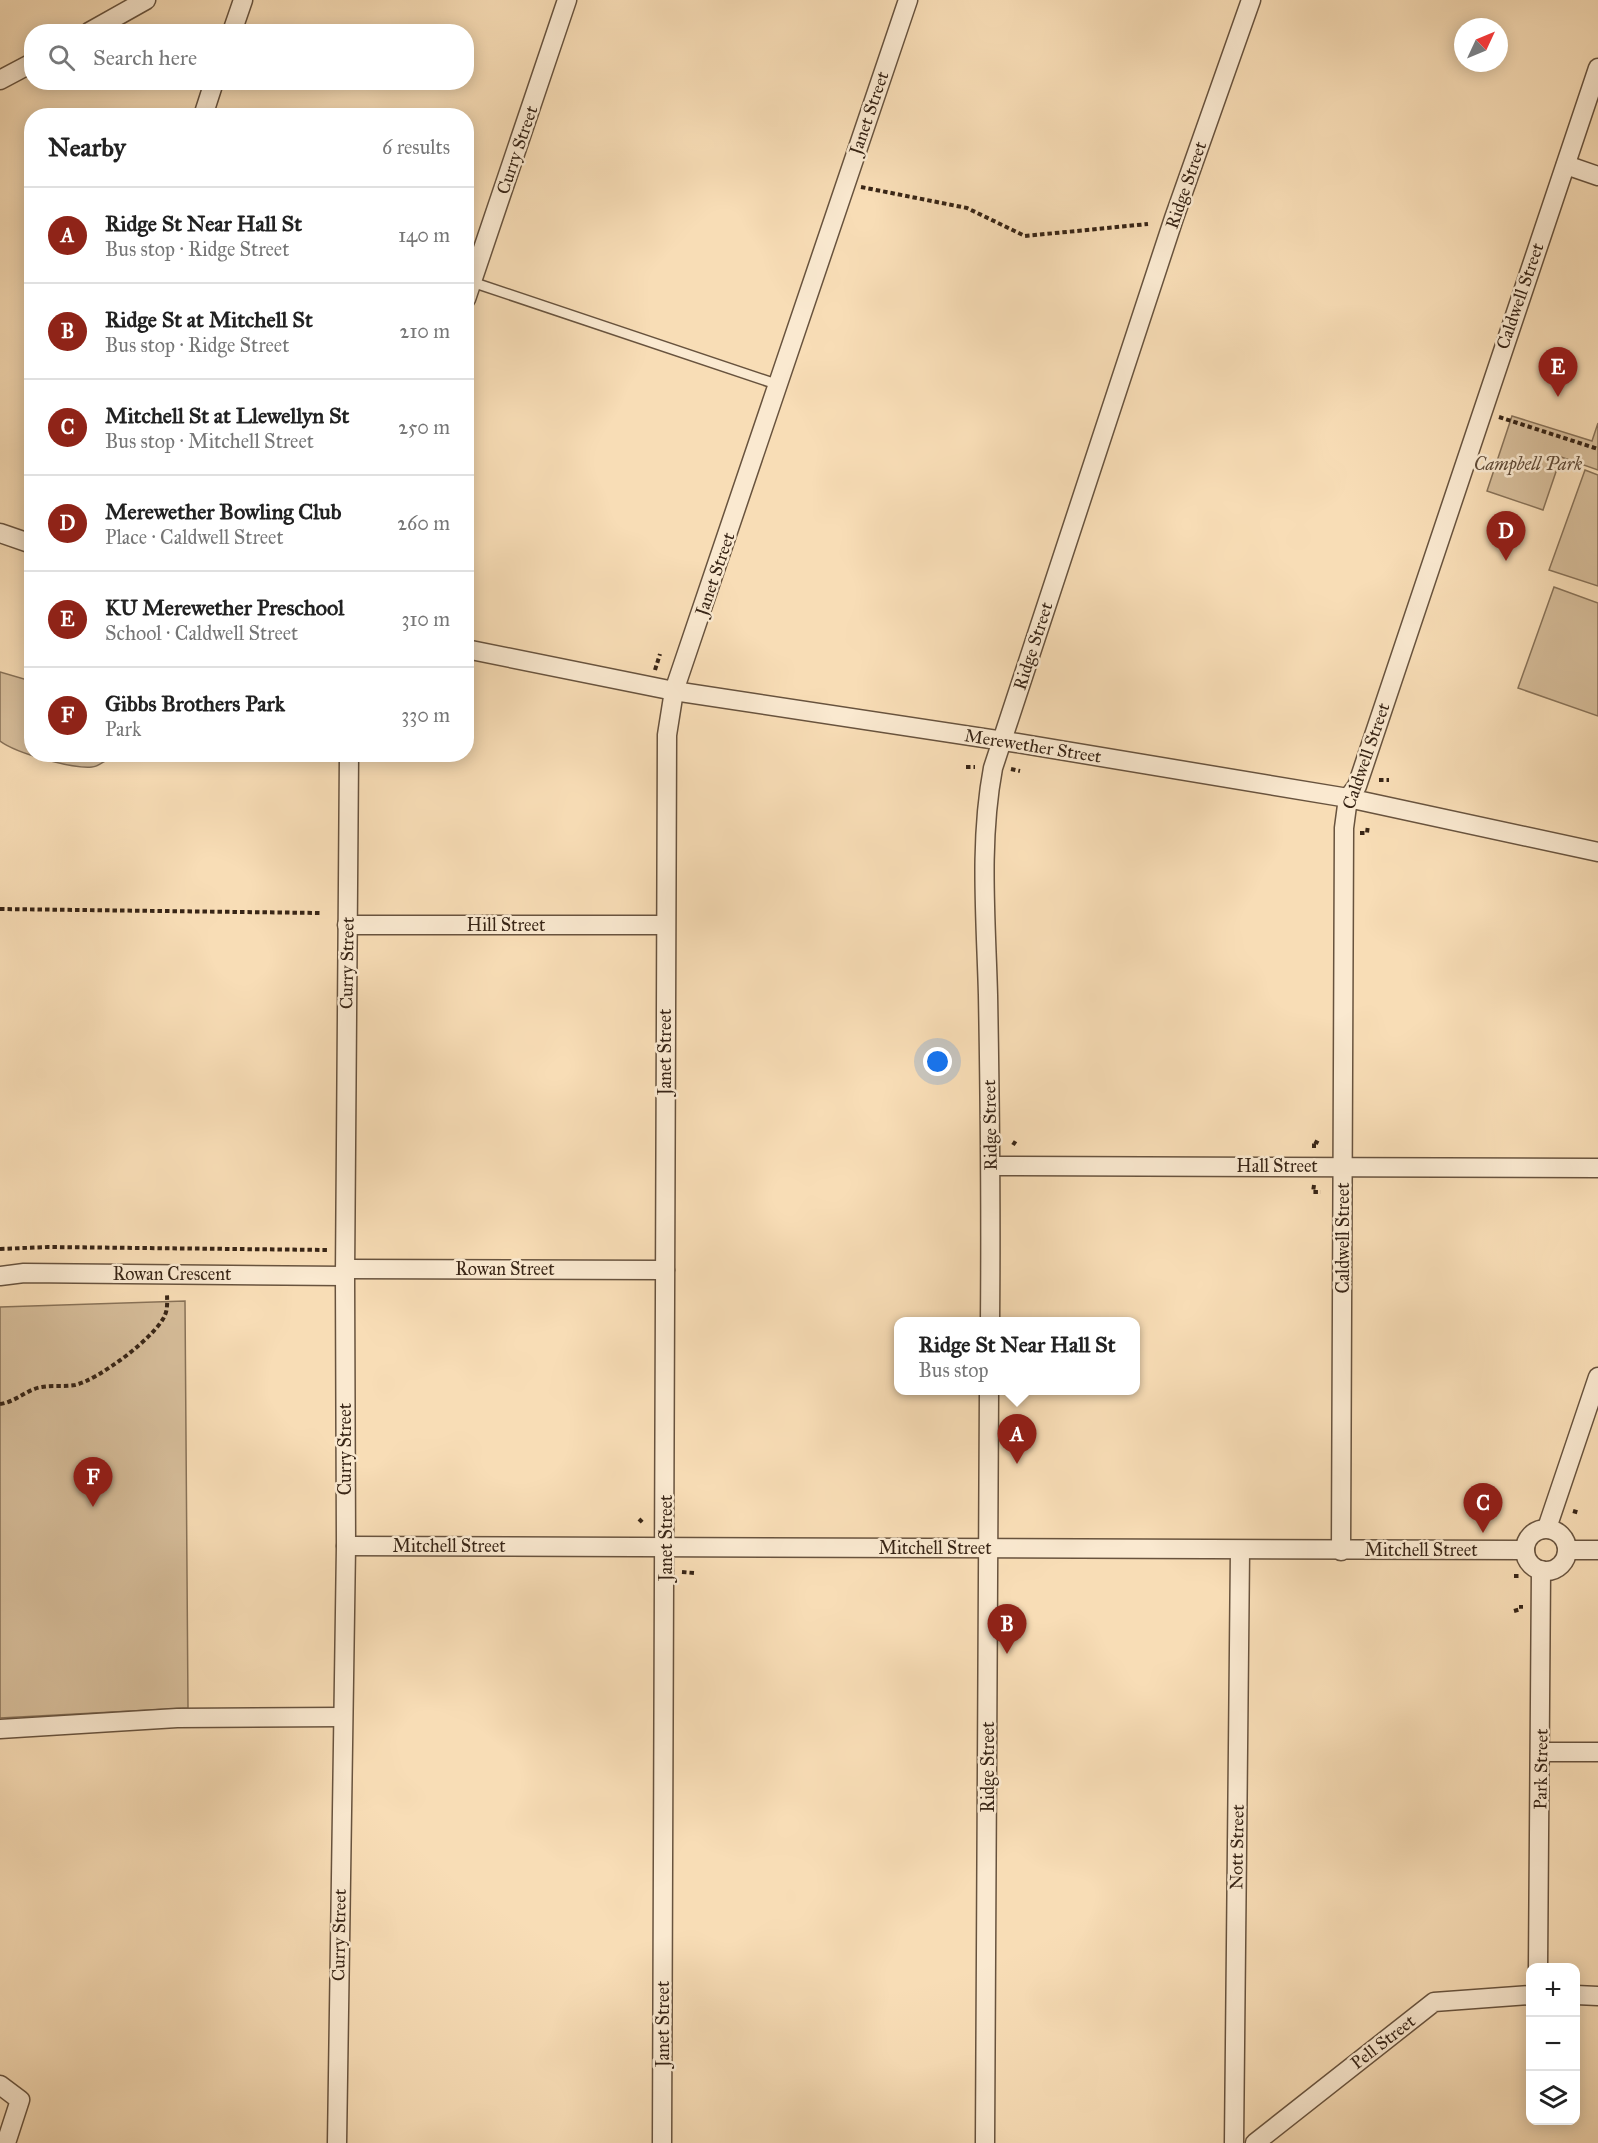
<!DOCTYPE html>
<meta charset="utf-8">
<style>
:root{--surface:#fff;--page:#f2f2f2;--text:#222;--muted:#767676;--line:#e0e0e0;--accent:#8f2418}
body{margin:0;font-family:"IM FELL Great Primer",serif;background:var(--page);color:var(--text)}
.controls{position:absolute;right:18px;bottom:18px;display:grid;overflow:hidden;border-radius:12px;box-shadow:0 3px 15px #0003}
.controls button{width:54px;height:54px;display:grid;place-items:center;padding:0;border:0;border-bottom:2px solid var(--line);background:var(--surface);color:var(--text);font:30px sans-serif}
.compass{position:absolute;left:1454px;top:18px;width:54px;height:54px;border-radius:50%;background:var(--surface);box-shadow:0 3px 15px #0003;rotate:46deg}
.you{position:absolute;left:938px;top:1062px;width:21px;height:21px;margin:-15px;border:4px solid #fff;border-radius:50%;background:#1a73e8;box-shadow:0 0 0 9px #1a73e833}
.badge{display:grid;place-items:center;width:39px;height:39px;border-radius:50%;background:var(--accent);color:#fff;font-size:20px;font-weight:700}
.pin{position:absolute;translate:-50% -50px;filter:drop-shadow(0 2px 3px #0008)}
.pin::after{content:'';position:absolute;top:32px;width:21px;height:18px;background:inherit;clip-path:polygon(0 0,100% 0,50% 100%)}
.popup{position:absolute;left:894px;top:1317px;width:246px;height:78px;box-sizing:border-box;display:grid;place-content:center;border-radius:12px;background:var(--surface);filter:drop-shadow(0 2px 4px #0005);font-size:20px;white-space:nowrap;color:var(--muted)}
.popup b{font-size:22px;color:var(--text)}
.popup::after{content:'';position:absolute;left:50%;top:100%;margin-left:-12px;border:12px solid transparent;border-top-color:var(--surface)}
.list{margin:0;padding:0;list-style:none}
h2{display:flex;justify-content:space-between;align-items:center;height:78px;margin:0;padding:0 24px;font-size:26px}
h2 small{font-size:20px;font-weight:400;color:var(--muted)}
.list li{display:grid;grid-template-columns:39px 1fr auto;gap:18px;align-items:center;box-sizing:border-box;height:96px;padding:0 24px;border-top:2px solid var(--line)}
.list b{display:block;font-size:22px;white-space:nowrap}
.list p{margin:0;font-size:20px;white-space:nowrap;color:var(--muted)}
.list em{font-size:20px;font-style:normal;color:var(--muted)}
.icon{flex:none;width:33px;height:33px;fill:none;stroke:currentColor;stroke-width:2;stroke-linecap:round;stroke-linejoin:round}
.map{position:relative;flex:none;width:1598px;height:2143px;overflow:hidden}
.search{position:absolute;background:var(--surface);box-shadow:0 3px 15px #0003;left:24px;top:24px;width:450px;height:66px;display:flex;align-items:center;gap:15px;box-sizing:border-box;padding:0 21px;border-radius:24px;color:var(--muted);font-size:22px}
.panel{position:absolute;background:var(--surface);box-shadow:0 3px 15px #0003;left:24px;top:108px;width:450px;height:654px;border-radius:24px}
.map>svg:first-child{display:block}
.green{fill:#d7be9b;stroke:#887258;stroke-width:1.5}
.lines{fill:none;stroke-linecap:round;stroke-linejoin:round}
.service-casing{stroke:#68533e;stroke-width:12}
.minor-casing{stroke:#68533e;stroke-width:21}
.path{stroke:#382516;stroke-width:4;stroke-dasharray:4.5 3;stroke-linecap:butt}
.service{stroke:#fae9d0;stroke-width:9}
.minor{stroke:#fae9d0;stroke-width:18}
.labels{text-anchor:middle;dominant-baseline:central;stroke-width:5;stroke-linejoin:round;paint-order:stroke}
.street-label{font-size:18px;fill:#382516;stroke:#fae9d0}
.park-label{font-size:18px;font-style:italic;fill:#604b37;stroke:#fae9d0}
</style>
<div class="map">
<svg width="1598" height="2143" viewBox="0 0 1598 2143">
<rect width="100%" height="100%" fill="#f8ddb6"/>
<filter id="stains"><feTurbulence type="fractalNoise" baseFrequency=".00333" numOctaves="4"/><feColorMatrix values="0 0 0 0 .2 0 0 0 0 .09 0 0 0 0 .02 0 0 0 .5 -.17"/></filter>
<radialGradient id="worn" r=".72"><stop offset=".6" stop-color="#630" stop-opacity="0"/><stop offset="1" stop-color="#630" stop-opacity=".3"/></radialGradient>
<!-- green -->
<g class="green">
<polygon points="1512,416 1592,441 1598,423 1598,470 1561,457 1543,510 1487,491"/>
<polygon points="1585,470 1598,475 1598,586 1549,570"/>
<polygon points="1554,587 1598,603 1598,716 1518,688"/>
<path d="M 0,672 L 31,681 L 32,754 L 107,755 L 109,759 C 104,761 98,767 92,767 C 72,769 16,753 0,741 Z"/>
<polygon points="185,1301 188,1708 0,1718 0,1307"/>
</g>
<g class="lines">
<defs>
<polyline id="service" points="472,282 779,385"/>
<g id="minor">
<polyline points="89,32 146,0"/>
<polyline points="232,32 243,0"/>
<polyline points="0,80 32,63"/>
<polyline points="203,116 214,82"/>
<polyline points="1566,165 1598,176"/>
<polyline points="466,299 567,0"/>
<polyline points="0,533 32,544"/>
<polyline points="466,649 674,691 1017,743 1348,798 1598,852"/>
<polyline points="347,925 664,925"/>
<polyline points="991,1166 1598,1168"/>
<polyline points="345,1269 665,1270"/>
<polyline points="0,1276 24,1273 345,1276"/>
<path d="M 990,1322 C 991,1212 990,1104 988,995 C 986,920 979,842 993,768 L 1174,218 L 1251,0"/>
<polyline points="1547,1528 1598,1377"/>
<circle cx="1546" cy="1550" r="21"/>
<polyline points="346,1546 1525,1550"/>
<polyline points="1568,1550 1598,1550"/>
<polyline points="1341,1551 1344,828 1348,798 1357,786 1598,68"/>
<polyline points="0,1729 177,1718 342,1717"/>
<polyline points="1541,1752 1598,1752"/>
<polyline points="1538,1968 1541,1570"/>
<polyline points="1576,1995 1598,1996"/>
<polyline points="0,2085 20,2100 6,2143"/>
<polyline points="337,2143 346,1546 345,1276 349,754"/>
<polyline points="662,2143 667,735 674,691 908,0"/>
<polyline points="985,2143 989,1390"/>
<polyline points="1234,2143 1240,1551"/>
<polyline points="1255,2143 1434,2002 1530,1995"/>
</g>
</defs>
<!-- service casing -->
<use href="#service" class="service-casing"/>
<!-- minor casing -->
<use href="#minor" class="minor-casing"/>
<!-- path -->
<g class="path">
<polyline points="861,187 967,208 1025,236 1148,224"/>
<polyline points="1499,417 1598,449"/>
<polyline points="655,670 660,654"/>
<polyline points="966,767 975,767"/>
<polyline points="1011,769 1020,771"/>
<polyline points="1379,780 1389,780"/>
<polyline points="1360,833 1367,833 1368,825"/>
<polyline points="0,909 320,913"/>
<polyline points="1013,1145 1017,1139"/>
<polyline points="1314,1148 1314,1141 1320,1144"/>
<polyline points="1314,1185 1313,1192 1321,1192"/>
<polyline points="0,1249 48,1247 329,1250"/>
<path d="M 0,1404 C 16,1402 27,1389 42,1387 C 53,1385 64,1387 75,1385 C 98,1380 156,1337 165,1315 C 168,1308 167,1300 167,1293"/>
<polyline points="1573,1511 1580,1513"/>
<polyline points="639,1519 643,1523"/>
<polyline points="682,1572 694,1573"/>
<polyline points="1514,1576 1520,1576"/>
<polyline points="1514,1611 1521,1609 1521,1605"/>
</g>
<!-- service -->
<use href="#service" class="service"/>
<!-- minor -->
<use href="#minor" class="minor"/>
</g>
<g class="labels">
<!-- street labels -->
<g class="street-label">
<text transform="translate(869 113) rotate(-71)">Janet Street</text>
<text transform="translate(517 150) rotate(-71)">Curry Street</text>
<text transform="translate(1186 185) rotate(-71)">Ridge Street</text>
<text transform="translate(1520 296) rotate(-71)">Caldwell Street</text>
<text transform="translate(715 574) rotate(-71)">Janet Street</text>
<text transform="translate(1033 646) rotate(-72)">Ridge Street</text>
<text transform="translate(1033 746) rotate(9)">Merewether Street</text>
<text transform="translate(1366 756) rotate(-71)">Caldwell Street</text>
<text x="506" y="925">Hill Street</text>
<text transform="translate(347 963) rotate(-89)">Curry Street</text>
<text transform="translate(665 1052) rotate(-90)">Janet Street</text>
<text transform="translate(990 1125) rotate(-91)">Ridge Street</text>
<text x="1277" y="1166">Hall Street</text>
<text transform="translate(1343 1238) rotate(-90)">Caldwell Street</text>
<text x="505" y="1269">Rowan Street</text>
<text x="172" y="1274">Rowan Crescent</text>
<text transform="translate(345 1449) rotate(-90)">Curry Street</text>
<text transform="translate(666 1538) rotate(-90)">Janet Street</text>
<text x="449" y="1546">Mitchell Street</text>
<text x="935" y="1548">Mitchell Street</text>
<text x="1421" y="1550">Mitchell Street</text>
<text transform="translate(988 1767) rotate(-90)">Ridge Street</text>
<text transform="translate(1541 1769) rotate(-89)">Park Street</text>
<text transform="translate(1237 1847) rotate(-89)">Nott Street</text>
<text transform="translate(339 1935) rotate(-89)">Curry Street</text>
<text transform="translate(663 2024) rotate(-90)">Janet Street</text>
<text transform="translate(1383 2042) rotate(-38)">Pell Street</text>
</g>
<!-- park labels -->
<g class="park-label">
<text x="1528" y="464">Campbell Park</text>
</g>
</g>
<rect width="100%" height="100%" filter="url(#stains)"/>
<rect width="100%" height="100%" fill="url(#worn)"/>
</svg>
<div class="controls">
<button>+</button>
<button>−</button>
<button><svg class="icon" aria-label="layers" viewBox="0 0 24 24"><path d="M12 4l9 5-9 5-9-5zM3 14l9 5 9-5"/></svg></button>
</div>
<svg class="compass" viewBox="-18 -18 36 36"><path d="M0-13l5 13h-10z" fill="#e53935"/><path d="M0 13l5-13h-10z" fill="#767676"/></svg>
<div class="you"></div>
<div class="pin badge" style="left:1017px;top:1464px">A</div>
<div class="popup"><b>Ridge St Near Hall St</b>Bus stop</div>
<div class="pin badge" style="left:1007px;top:1654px">B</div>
<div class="pin badge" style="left:1483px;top:1533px">C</div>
<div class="pin badge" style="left:1506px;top:561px">D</div>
<div class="pin badge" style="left:1558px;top:397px">E</div>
<div class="pin badge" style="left:93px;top:1507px">F</div>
<div class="search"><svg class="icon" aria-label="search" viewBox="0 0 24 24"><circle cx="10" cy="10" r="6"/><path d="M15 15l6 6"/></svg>Search here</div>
<section class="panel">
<h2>Nearby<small>6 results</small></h2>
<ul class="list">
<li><span class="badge">A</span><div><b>Ridge St Near Hall St</b><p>Bus stop · Ridge Street</p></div><em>140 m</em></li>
<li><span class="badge">B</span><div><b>Ridge St at Mitchell St</b><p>Bus stop · Ridge Street</p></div><em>210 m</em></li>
<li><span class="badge">C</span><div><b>Mitchell St at Llewellyn St</b><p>Bus stop · Mitchell Street</p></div><em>250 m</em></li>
<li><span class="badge">D</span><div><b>Merewether Bowling Club</b><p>Place · Caldwell Street</p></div><em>260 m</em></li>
<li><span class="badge">E</span><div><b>KU Merewether Preschool</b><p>School · Caldwell Street</p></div><em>310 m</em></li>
<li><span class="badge">F</span><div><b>Gibbs Brothers Park</b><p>Park</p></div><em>330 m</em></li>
</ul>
</section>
</div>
